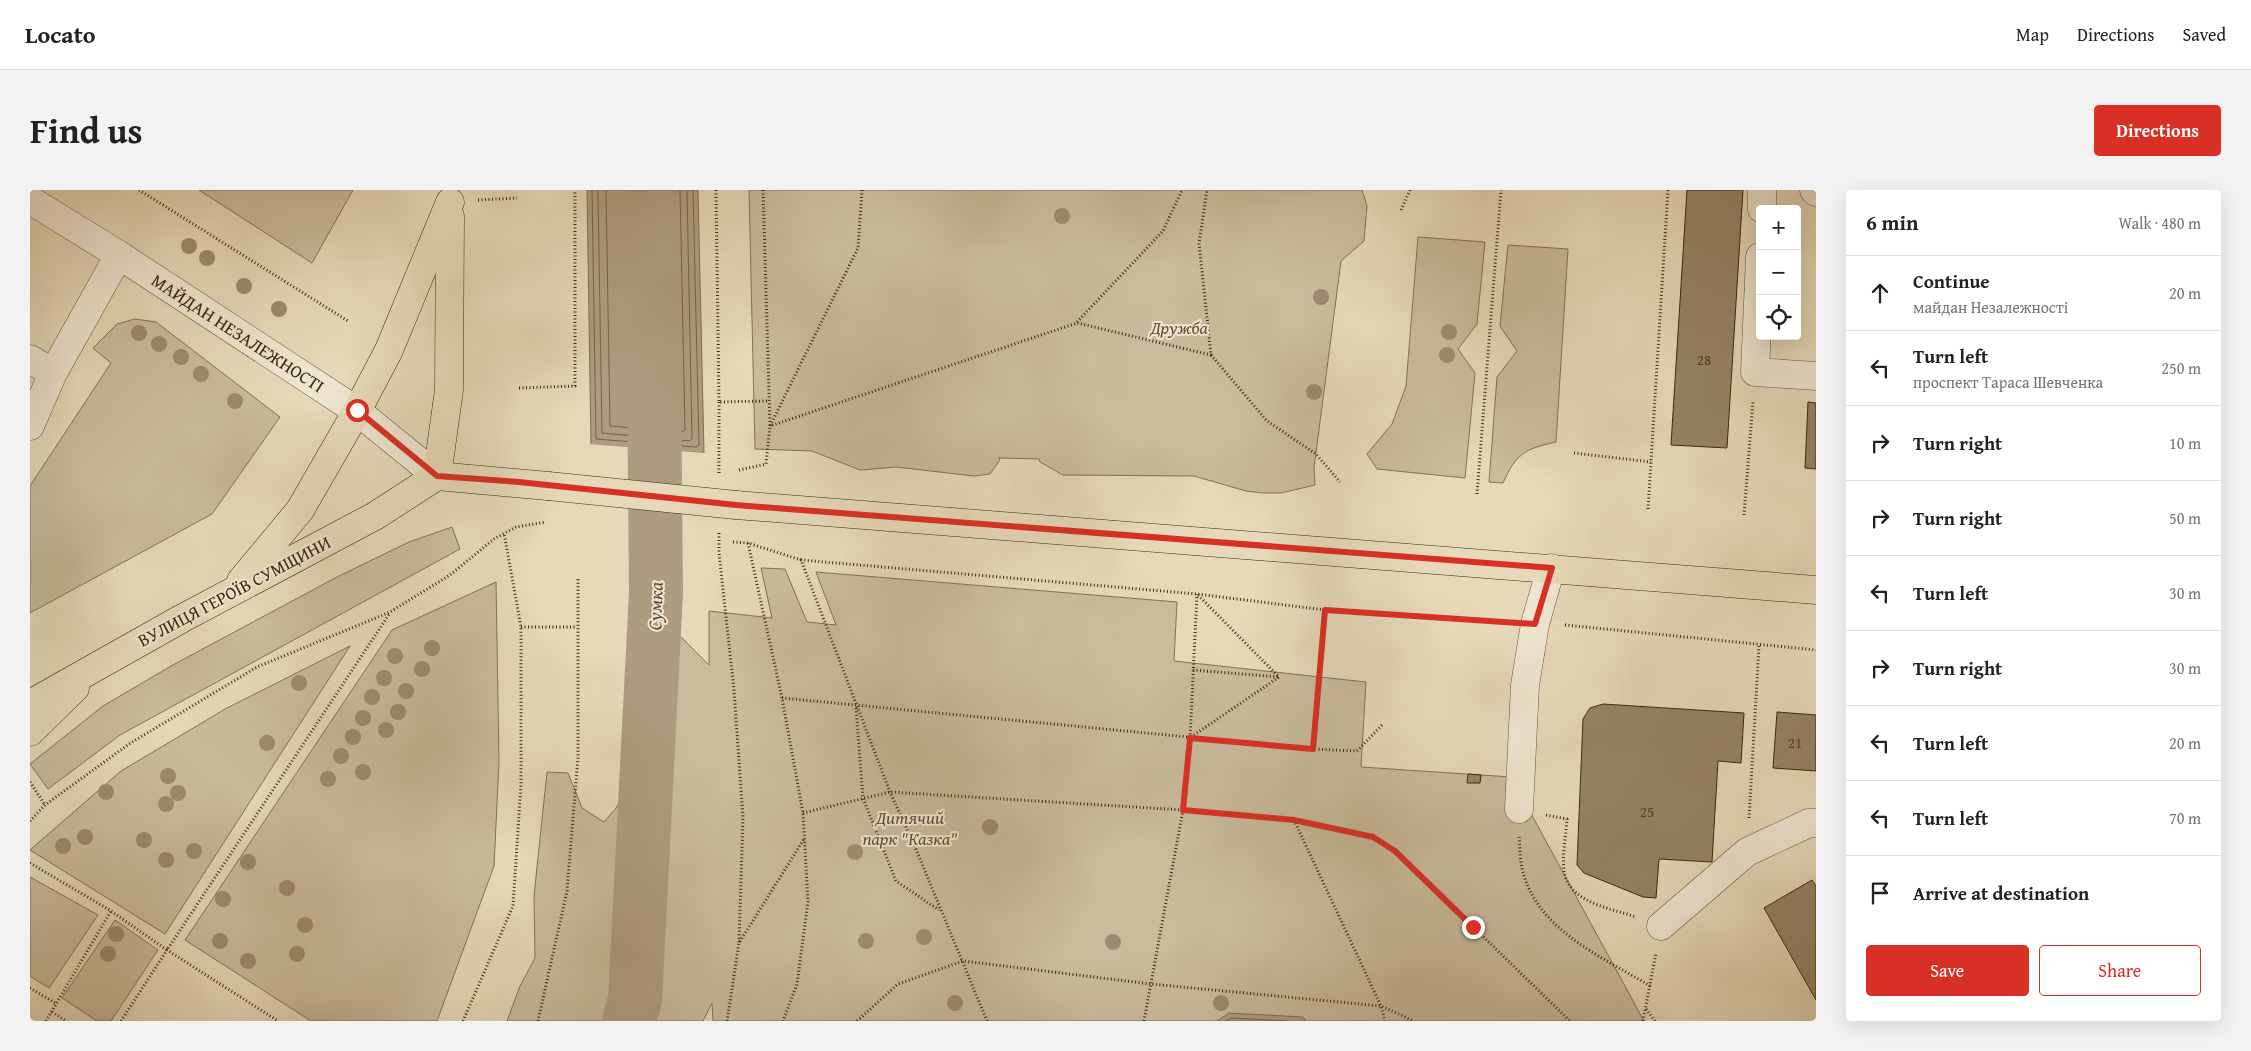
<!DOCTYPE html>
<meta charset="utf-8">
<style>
:root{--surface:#fff;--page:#f2f2f2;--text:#222;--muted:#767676;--line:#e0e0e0;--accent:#d93025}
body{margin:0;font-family:"Gentium Book Plus",serif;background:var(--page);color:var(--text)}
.controls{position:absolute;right:15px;top:15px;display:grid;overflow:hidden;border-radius:5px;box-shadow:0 5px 20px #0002}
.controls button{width:45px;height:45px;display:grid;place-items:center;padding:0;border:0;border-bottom:1px solid var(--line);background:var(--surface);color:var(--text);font:25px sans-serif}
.stop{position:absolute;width:15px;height:15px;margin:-11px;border:4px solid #d93025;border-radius:50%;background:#fff}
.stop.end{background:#d93025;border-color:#fff;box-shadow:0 1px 5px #0008}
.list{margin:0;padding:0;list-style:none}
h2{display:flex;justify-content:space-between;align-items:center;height:65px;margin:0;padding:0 20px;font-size:21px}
h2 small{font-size:16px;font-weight:400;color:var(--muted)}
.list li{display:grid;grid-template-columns:32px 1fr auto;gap:15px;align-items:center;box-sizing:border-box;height:75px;padding:0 20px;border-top:1px solid var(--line)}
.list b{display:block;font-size:19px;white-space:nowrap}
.list p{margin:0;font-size:16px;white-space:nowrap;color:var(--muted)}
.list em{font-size:16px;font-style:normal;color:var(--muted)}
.actions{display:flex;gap:10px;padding:15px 20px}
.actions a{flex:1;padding:11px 0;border:1px solid var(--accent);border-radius:5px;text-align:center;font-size:18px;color:var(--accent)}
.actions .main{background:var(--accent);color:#fff}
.icon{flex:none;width:28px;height:28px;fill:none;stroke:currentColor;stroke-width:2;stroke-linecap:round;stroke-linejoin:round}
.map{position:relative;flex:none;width:1786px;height:831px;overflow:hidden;border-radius:5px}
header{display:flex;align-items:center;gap:30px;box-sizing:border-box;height:70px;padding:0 25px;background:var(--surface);border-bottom:1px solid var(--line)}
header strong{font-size:24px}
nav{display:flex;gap:28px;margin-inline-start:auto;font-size:18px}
.intro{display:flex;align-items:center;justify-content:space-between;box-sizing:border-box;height:120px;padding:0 30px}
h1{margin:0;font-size:35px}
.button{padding:12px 22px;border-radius:5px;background:var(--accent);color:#fff;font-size:18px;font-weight:700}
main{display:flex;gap:30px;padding:0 30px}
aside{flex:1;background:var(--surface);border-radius:5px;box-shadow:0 5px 20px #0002}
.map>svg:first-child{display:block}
.green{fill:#c9bb9c;stroke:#847156}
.water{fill:#ad9c7f;stroke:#816d52}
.pier{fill:#e6d9b9}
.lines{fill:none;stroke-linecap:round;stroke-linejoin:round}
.shore{stroke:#766247;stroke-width:1}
.river{stroke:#ad9c7f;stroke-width:54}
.building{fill:#958467;stroke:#3e270f}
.minor-casing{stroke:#68543a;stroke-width:29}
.major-casing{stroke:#3e270f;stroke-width:29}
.path{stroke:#3e270f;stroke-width:3;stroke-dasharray:1 2.5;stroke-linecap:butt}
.minor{stroke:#efe6d2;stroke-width:28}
.major{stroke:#e6d9b9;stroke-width:28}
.major-bridge-casing{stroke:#3e270f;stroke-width:29;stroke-linecap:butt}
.major-bridge{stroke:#e6d9b9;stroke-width:28}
.tree{fill:#9d8b6f}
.route{stroke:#d93025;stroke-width:6}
.labels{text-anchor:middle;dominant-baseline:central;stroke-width:4;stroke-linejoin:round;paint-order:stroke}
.number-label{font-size:15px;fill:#543e25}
.park-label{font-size:18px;font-style:italic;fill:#614c32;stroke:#efe6d2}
.street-label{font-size:18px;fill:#3e270f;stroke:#efe6d2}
.water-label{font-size:19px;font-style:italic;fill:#5f4a31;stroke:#efe6d2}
</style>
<header>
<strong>Locato</strong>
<nav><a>Map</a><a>Directions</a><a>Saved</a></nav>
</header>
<div class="intro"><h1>Find us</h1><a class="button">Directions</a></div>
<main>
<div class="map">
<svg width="1786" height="831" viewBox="0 0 1786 831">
<rect width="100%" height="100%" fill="#e6d9b9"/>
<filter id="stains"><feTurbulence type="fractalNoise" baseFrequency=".004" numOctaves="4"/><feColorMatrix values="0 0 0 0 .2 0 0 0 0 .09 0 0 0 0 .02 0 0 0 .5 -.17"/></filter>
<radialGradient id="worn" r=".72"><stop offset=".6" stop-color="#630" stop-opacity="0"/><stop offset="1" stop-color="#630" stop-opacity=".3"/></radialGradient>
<!-- green -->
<g class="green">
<polygon points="169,0 323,0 282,73"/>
<polygon points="719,0 1332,0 1337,16 1334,51 1311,71 1284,278 1285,295 1251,303 1233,303 1216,301 1164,286 1033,285 1010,272 1009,269 968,268 970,270 960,284 944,286 866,277 830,280 782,261 725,259"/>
<polygon points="1388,47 1455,52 1447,134 1428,159 1445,183 1435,288 1347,279 1337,264 1362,234 1376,196"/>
<path d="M 1478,55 L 1538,59 L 1526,252 C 1494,259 1486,264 1473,293 L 1459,292 L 1467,187 L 1487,161 L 1470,136 Z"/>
<polygon points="105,129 126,132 250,227 182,324 0,423 0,296 81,173 63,158 87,134"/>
<polygon points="422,337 430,359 90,545 18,599 0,574 73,516 141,476 307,387 379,352"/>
<polygon points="731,378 755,379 777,432 806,435 786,382 1147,412 1144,471 1336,492 1331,577 1481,587 1614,831 683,831 682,813 673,831 477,831 490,796 505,768 504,706 517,582 538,583 552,618 574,632 586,618 606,584 628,533 635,450 643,439 679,475 679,421 742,428"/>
<polygon points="466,392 469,572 464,676 407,831 281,831 155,750 362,440"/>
<polygon points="320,456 135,744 0,660 91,581 197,518"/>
<polygon points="0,687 68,725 19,798 0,786"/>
<polygon points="85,730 128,760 81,831 67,831 32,808"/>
</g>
<!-- water -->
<g class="water">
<polygon points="557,0 668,0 674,263 561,255"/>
<polygon points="1199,823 1273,827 1276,831 1187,831"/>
</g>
<!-- pier -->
<polygon class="pier" points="558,254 676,263 674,265 561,257"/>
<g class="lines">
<!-- shore -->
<g class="shore">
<polyline points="562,0 566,249 666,257 669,255 663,0"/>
<polyline points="568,0 572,243 660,251 662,248 657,0"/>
<polyline points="576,0 580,236 652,242 655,240 650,0"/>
<polyline points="1196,831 1201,828 1257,831"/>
</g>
<!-- river -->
<polyline class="river" points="599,831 605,810 626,402 624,185"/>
</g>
<!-- building -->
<g class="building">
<polygon points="1657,0 1713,0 1697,258 1641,255"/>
<polygon points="1778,212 1786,213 1786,279 1775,278"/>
<polygon points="1573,514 1714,523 1711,573 1688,571 1682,672 1629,669 1626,708 1613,707 1554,683 1547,675 1553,529 1560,518"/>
<polygon points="1747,522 1786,525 1786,581 1743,578"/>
<polygon points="1438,584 1451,585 1450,593 1437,593"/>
<polygon points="1782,690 1786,696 1786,810 1734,718"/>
</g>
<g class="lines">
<defs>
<g id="minor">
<polyline points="1784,0 1786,2"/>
<polyline points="0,10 89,65 327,221 407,286"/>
<polyline points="1732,19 1732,0"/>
<polyline points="1730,67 1725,182 1786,186"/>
<polyline points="0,169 23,183"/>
<polyline points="0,236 23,183 89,65"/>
<polyline points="1489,619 1495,495 1505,434 1521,378"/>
<polyline points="1631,736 1717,662 1779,633 1786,633"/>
</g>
<g id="major">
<polyline points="407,286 419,200 420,26"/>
<polyline points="407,286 518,296"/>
<polyline points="706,315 1786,400"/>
<polyline points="211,391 270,320 327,221 359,160 420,12"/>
<polyline points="0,514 151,429 345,326 407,286"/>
<polyline points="0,542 45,498"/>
</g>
</defs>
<!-- minor casing -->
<use href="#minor" class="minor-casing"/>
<!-- major casing -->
<use href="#major" class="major-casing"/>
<!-- path -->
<g class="path">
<polyline points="109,0 318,131"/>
<polyline points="686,0 689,212 739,211"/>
<polyline points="832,0 828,58 740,236 1047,133 1181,165 1169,54 1177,0"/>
<polyline points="448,10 487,8"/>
<polyline points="1371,20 1380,0"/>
<polyline points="1047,132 1133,41 1152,0"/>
<polyline points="1181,165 1237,231 1286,264 1310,292"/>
<polyline points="489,198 545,196 545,0"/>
<polyline points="689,212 689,284"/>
<polyline points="1544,263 1621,272"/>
<polyline points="709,280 736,274 740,236 733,0"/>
<polyline points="1447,304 1471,0"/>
<polyline points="1618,319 1638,0"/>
<polyline points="1714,325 1723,211"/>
<polyline points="689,343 689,363 704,500 713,627 709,753"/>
<polyline points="703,352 718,353 771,370"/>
<polyline points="718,353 752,508 773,623 778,712 767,794 753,831"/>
<polyline points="1535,435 1786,460"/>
<polyline points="491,437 547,437"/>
<polyline points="1163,480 1249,487"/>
<polyline points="752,508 1283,559 1327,561 1353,534"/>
<polyline points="826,518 833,608 866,691 909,720"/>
<polyline points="1161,547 1249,487 1167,404"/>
<polyline points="1283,559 1295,420"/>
<polyline points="0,592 15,615"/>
<polyline points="773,623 860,602 1153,620 1264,630 1343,647 1365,661 1540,831"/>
<path d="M 1516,625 L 1537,629 C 1536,645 1532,665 1534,681 C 1539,713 1580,718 1606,727"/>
<polyline points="1719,628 1729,456"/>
<polyline points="1264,630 1351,816 1355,831"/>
<polyline points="0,631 15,615 99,554 227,477 360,422 420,385 464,349 486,337 516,332"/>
<path d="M 1489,647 C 1490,657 1490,668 1492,678 C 1506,740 1571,766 1620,796"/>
<polyline points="0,673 81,721 137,760 360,423"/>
<polyline points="0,798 27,814"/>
<polyline points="1616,819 1625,831"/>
<polyline points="22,822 36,831"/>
<polyline points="16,831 81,721"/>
<polyline points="91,831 137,760 248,831"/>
<polyline points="433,831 483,716 491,594 491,437 474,343"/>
<polyline points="508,831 537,701 548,568 548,388"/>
<polyline points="697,831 709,753 774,649"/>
<polyline points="827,831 868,794 933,771 1121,794 1351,816 1384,831"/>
<polyline points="957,831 885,657 860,602 771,370 1167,404 1295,420 1477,432"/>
<polyline points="1114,831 1153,620 1160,548 1167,404"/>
<polyline points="1613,831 1626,763"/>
</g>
<!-- minor -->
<use href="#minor" class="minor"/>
<!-- major -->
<use href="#major" class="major"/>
<defs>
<polyline id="major-bridge" points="518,296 706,315"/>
</defs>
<!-- major-bridge casing -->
<use href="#major-bridge" class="major-bridge-casing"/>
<!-- major-bridge -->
<use href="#major-bridge" class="major-bridge"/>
</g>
<!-- trees -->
<g class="tree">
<circle cx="1032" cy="26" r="8"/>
<circle cx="159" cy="56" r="8"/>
<circle cx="177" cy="68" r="8"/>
<circle cx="214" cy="96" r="8"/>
<circle cx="1291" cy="107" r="8"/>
<circle cx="249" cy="119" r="8"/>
<circle cx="1419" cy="142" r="8"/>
<circle cx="109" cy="143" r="8"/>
<circle cx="129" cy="154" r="8"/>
<circle cx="1417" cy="165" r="8"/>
<circle cx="151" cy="167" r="8"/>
<circle cx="171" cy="184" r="8"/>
<circle cx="1284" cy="202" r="8"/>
<circle cx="205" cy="211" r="8"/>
<circle cx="402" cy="458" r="8"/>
<circle cx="365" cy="466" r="8"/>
<circle cx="392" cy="479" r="8"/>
<circle cx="354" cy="488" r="8"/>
<circle cx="269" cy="493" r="8"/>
<circle cx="376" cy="501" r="8"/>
<circle cx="342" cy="507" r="8"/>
<circle cx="368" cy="522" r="8"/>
<circle cx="333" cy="528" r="8"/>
<circle cx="356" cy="540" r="8"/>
<circle cx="323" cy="547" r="8"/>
<circle cx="237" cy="553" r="8"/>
<circle cx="311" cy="566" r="8"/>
<circle cx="333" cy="582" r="8"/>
<circle cx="138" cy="586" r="8"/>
<circle cx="298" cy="589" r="8"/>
<circle cx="76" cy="602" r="8"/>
<circle cx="148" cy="603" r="8"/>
<circle cx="136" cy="614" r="8"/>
<circle cx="960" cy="637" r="8"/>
<circle cx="55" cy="647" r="8"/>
<circle cx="114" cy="650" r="8"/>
<circle cx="33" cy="656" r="8"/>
<circle cx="164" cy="661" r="8"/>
<circle cx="825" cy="662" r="8"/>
<circle cx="136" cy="670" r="8"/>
<circle cx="218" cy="672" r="8"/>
<circle cx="257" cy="698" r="8"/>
<circle cx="193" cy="709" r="8"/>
<circle cx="275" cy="735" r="8"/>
<circle cx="86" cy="744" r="8"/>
<circle cx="894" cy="747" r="8"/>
<circle cx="190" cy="751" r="8"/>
<circle cx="836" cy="751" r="8"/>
<circle cx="1083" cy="752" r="8"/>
<circle cx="78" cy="764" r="8"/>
<circle cx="267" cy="764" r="8"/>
<circle cx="218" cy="771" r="8"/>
<circle cx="925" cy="813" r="8"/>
<circle cx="1191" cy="813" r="8"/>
</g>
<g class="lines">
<!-- route -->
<polyline class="route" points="327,220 407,286 489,292 706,315 1522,378 1505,434 1295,420 1283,559 1160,548 1153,620 1264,630 1343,647 1365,661 1443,737"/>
</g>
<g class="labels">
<!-- number labels -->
<g class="number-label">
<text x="1674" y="169">28</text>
<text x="1765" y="552">21</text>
<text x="1617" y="621">25</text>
</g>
<!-- park labels -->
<g class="park-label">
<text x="1149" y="137">Дружба</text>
<text x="880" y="627">Дитячий<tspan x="880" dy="21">парк "Казка"</tspan></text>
</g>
<!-- street labels -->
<g class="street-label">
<text transform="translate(208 143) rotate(33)">МАЙДАН НЕЗАЛЕЖНОСТІ</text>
<text transform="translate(204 401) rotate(-28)">ВУЛИЦЯ ГЕРОЇВ СУМЩИНИ</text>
</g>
<!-- water labels -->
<g class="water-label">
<text transform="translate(625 416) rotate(-88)">Сумка</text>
</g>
</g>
<rect width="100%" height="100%" filter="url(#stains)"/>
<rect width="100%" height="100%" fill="url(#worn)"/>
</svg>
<div class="controls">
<button>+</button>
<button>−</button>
<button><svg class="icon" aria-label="locate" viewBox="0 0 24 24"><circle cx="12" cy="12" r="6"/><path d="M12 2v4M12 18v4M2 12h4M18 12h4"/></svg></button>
</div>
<div class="stop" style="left:327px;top:220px"></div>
<div class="stop end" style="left:1443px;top:737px"></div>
</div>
<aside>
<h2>6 min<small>Walk · 480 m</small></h2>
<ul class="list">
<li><svg class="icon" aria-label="ahead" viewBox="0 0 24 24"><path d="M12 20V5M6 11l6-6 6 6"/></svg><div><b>Continue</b><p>майдан Незалежності</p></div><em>20 m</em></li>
<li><svg class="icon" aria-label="left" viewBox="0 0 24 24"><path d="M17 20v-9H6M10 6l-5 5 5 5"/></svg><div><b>Turn left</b><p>проспект Тараса Шевченка</p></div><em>250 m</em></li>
<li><svg class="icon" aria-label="right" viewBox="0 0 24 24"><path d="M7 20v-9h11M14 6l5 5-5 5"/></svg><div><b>Turn right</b></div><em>10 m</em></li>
<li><svg class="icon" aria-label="right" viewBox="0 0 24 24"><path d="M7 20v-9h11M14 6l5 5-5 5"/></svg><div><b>Turn right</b></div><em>50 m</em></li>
<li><svg class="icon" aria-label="left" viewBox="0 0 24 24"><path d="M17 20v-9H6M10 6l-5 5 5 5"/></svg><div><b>Turn left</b></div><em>30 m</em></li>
<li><svg class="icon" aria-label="right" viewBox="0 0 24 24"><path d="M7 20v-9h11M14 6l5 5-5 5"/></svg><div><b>Turn right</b></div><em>30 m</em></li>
<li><svg class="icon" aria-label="left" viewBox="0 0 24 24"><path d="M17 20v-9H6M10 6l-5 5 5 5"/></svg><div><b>Turn left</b></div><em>20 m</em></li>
<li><svg class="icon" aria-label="left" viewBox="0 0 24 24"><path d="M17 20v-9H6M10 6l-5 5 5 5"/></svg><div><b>Turn left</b></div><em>70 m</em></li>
<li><svg class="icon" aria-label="arrive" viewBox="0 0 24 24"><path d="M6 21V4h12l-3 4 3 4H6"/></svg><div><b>Arrive at destination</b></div></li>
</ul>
<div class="actions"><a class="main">Save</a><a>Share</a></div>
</aside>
</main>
